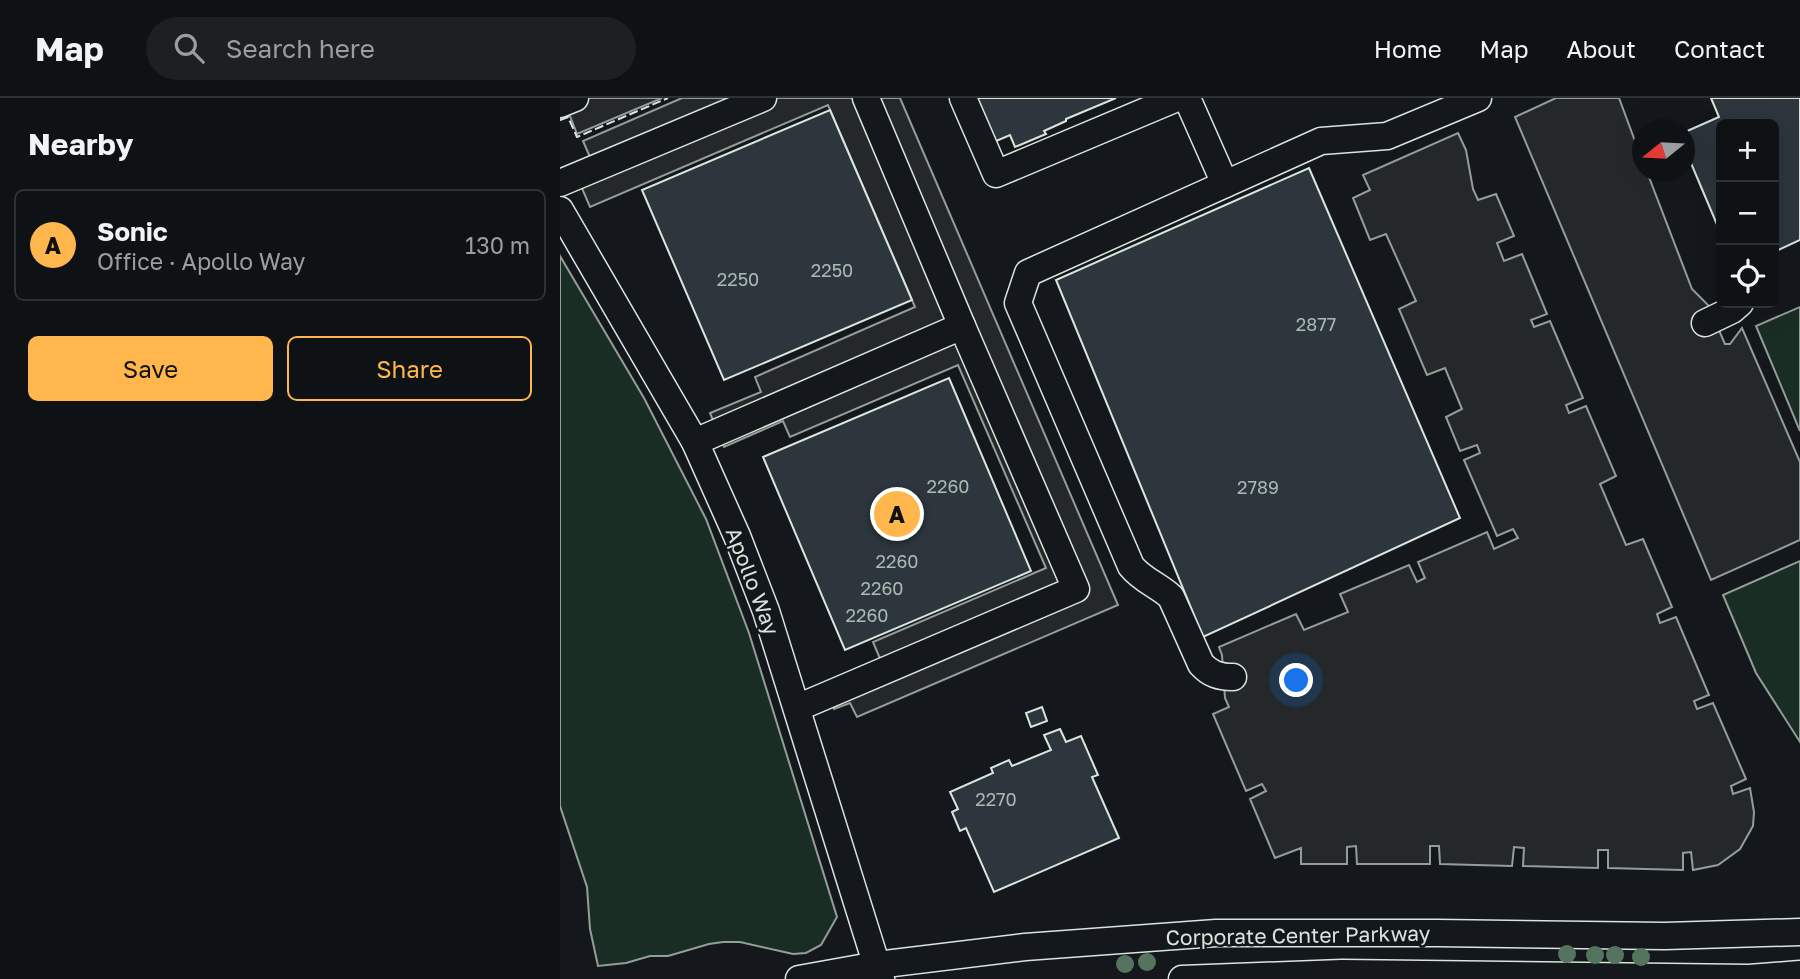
<!DOCTYPE html>
<meta charset="utf-8">
<style>
:root{--surface:#0f1215;--page:#1d2022;--text:#f1f3f6;--muted:#9b9ea0;--line:#2f3234;--accent:#ffb74d}
body{margin:0;font-family:"Golos Text",sans-serif;background:var(--page);color:var(--text)}
.controls{position:absolute;right:21px;top:21px;display:grid;overflow:hidden;border-radius:10px;box-shadow:0 7px 28px #0002}
.controls button{width:63px;height:63px;display:grid;place-items:center;padding:0;border:0;border-bottom:2px solid var(--line);background:var(--surface);color:var(--text);font:35px sans-serif}
.compass{position:absolute;left:1072px;top:21px;width:63px;height:63px;border-radius:50%;background:var(--surface);box-shadow:0 7px 28px #0002;rotate:252deg}
.you{position:absolute;left:737px;top:583px;width:24px;height:24px;margin:-18px;border:5px solid #fff;border-radius:50%;background:#1a73e8;box-shadow:0 0 0 10px #1a73e833}
.badge{display:grid;place-items:center;width:46px;height:46px;border-radius:50%;background:var(--accent);color:#111;font-size:23px;font-weight:700}
.pin{position:absolute;translate:-50% -50%;border:4px solid #fff;box-shadow:0 2px 7px #0006}
.list{margin:0;padding:0;list-style:none}
h2{display:flex;justify-content:space-between;align-items:center;height:91px;margin:0;padding:0 28px;font-size:30px}
h2 small{font-size:23px;font-weight:400;color:var(--muted)}
.list li{display:grid;grid-template-columns:46px 1fr auto;gap:21px;align-items:center;box-sizing:border-box;height:112px;margin:0 14px 14px;padding:0 14px;border:2px solid var(--line);border-radius:10px}
.list b{display:block;font-size:26px;white-space:nowrap}
.list p{margin:0;font-size:23px;white-space:nowrap;color:var(--muted)}
.list em{font-size:23px;font-style:normal;color:var(--muted)}
.actions{display:flex;gap:14px;padding:21px 28px}
.actions a{flex:1;padding:16px 0;border:2px solid var(--accent);border-radius:10px;text-align:center;font-size:24px;color:var(--accent)}
.actions .main{background:var(--accent);color:#111}
.icon{flex:none;width:38px;height:38px;fill:none;stroke:currentColor;stroke-width:2;stroke-linecap:round;stroke-linejoin:round}
.map{position:relative;flex:none;width:1240px;height:881px;overflow:hidden}
header{display:flex;align-items:center;gap:42px;box-sizing:border-box;height:98px;padding:0 35px;background:var(--surface);border-bottom:2px solid var(--line)}
header strong{font-size:33px}
nav{display:flex;gap:38px;margin-inline-start:auto;font-size:24px}
.search{width:490px;height:63px;background:var(--page);display:flex;align-items:center;gap:18px;box-sizing:border-box;padding:0 24px;border-radius:38px;color:var(--muted);font-size:26px}
main{display:flex}
aside{flex:1;background:var(--surface)}
.map>svg:first-child{display:block}
.green{fill:#1a2d24;stroke:#939e99;stroke-width:2}
.parking{fill:#24282b;stroke:#939e99;stroke-width:2}
.building{fill:#2c363c;stroke:#d8e6dc;stroke-width:2}
.lines{fill:none;stroke-linecap:round;stroke-linejoin:round}
.minor-casing{stroke:#d8e6dc;stroke-width:29}
.minor{stroke:#14181c;stroke-width:26}
.fence{stroke:#d8e6dc;stroke-width:2;stroke-dasharray:9 3.5;stroke-linecap:butt}
.tree{fill:#55745f}
.labels{text-anchor:middle;dominant-baseline:central;stroke-width:5;stroke-linejoin:round;paint-order:stroke}
.number-label{font-size:18px;fill:#adbab4}
.street-label{font-size:21px;fill:#d8e6dc;stroke:#14181c}
</style>
<header>
<strong>Map</strong>
<div class="search"><svg class="icon" aria-label="search" viewBox="0 0 24 24"><circle cx="10" cy="10" r="6"/><path d="M15 15l6 6"/></svg>Search here</div>
<nav><a>Home</a><a>Map</a><a>About</a><a>Contact</a></nav>
</header>
<main>
<aside>
<h2>Nearby<small></small></h2>
<ul class="list">
<li><span class="badge">A</span><div><b>Sonic</b><p>Office · Apollo Way</p></div><em>130 m</em></li>
</ul>
<div class="actions"><a class="main">Save</a><a>Share</a></div>
</aside>
<div class="map">
<svg width="1240" height="881" viewBox="0 0 1240 881">
<rect width="100%" height="100%" fill="#14181c"/>
<!-- green -->
<g class="green">
<polygon points="0,158 84,300 146,421 189,535 277,819 261,847 246,855 233,856 180,844 163,844 149,846 108,858 90,858 66,865 38,868 30,831 27,789 0,708"/>
<polygon points="1240,209 1240,333 1196,228"/>
<polygon points="1240,463 1240,644 1196,575 1163,497"/>
</g>
<!-- parking -->
<g class="parking">
<polygon points="0,0 102,0 17,36 10,18 0,22"/>
<polygon points="122,0 340,0 558,507 297,619 290,605 274,611 264,588 321,563 313,544 486,470 398,267 230,339 223,323 164,349 150,315 201,294 195,279 355,209 268,7 30,109 12,67 30,59 23,43"/>
<polygon points="996,0 1059,0 1082,62 1083,74 1087,74 1132,191 1148,207 1165,246 1170,246 1182,230 1240,364 1240,442 1151,482 955,19"/>
<polygon points="898,35 906,52 913,91 918,102 936,96 954,138 937,145 944,163 962,156 987,216 971,222 974,229 990,223 1023,300 1006,307 1009,315 1026,308 1056,378 1040,386 1066,447 1083,441 1112,509 1097,516 1100,525 1116,519 1149,597 1134,603 1137,611 1153,605 1186,681 1171,688 1173,696 1190,690 1194,714 1193,728 1180,751 1158,767 1133,772 1131,754 1123,755 1123,772 1048,770 1048,752 1038,752 1038,770 963,768 964,750 954,749 952,768 880,766 879,748 870,748 870,766 797,766 796,748 787,749 787,766 741,766 741,750 715,760 690,701 706,693 702,686 686,693 653,616 669,609 665,600 662,557 659,549 736,516 744,532 788,514 780,496 849,467 857,484 865,480 858,464 927,434 934,451 958,440 953,431 937,438 904,362 920,355 917,347 900,353 886,319 902,311 885,270 867,277 839,211 856,203 826,136 810,142 793,100 810,92 803,77"/>
</g>
<!-- building -->
<g class="building">
<polygon points="415,0 556,0 506,21 506,23 484,33 486,36 455,49 450,37 434,44"/>
<polygon points="1151,0 1240,0 1240,142 1214,154 1214,26 1161,26 1161,136 1125,51 1125,34 1159,19"/>
<polygon points="270,12 352,202 164,282 82,92"/>
<polygon points="749,70 900,420 643,539 496,182"/>
<polygon points="389,280 471,473 285,552 203,359"/>
<polygon points="482,609 487,623 471,629 466,615"/>
<polygon points="500,631 506,644 521,638 538,677 532,679 559,740 434,794 406,730 400,733 392,714 398,711 390,694 433,675 431,670 449,662 452,668 491,652 484,637"/>
</g>
<g class="lines">
<defs>
<g id="minor">
<polyline points="403,0 436,76 617,0"/>
<polyline points="627,0 665,86"/>
<polyline points="0,6 15,0"/>
<polyline points="0,85 203,0"/>
<polyline points="0,112 135,344 177,438 206,513 321,881"/>
<polyline points="1145,225 1172,212 1180,205"/>
<polyline points="135,344 402,228 306,0"/>
<path d="M 673,579 C 659,579 650,576 641,566 L 611,499 C 598,487 582,482 571,468 L 458,205 L 468,175 L 761,43 L 827,38 L 918,0"/>
<polyline points="237,610 516,491 402,228"/>
<polyline points="239,881 317,867 465,849 656,835 877,835 1105,838 1240,834"/>
<polyline points="622,881 782,875 1189,880 1240,876"/>
</g>
</defs>
<!-- minor casing -->
<use href="#minor" class="minor-casing"/>
<!-- minor -->
<use href="#minor" class="minor"/>
<!-- fence -->
<polyline class="fence" points="0,22 8,19 17,39 108,0"/>
</g>
<!-- trees -->
<g class="tree">
<circle cx="1007" cy="856" r="9"/>
<circle cx="1035" cy="857" r="9"/>
<circle cx="1055" cy="857" r="9"/>
<circle cx="1081" cy="859" r="9"/>
<circle cx="587" cy="864" r="9"/>
<circle cx="565" cy="866" r="9"/>
</g>
<g class="labels">
<!-- number labels -->
<g class="number-label">
<text x="272" y="172">2250</text>
<text x="178" y="181">2250</text>
<text x="756" y="226">2877</text>
<text x="388" y="388">2260</text>
<text x="698" y="389">2789</text>
<text x="337" y="463">2260</text>
<text x="322" y="490">2260</text>
<text x="307" y="517">2260</text>
<text x="436" y="701">2270</text>
</g>
<!-- street labels -->
<g class="street-label">
<text transform="translate(193 483) rotate(69)">Apollo Way</text>
<text transform="translate(738 837) rotate(-1)">Corporate Center Parkway</text>
</g>
</g>
</svg>
<div class="controls">
<button>+</button>
<button>−</button>
<button><svg class="icon" aria-label="locate" viewBox="0 0 24 24"><circle cx="12" cy="12" r="6"/><path d="M12 2v4M12 18v4M2 12h4M18 12h4"/></svg></button>
</div>
<svg class="compass" viewBox="-18 -18 36 36"><path d="M0-13l5 13h-10z" fill="#e53935"/><path d="M0 13l5-13h-10z" fill="#9b9ea0"/></svg>
<div class="you"></div>
<div class="pin badge" style="left:337px;top:416px">A</div>
</div>
</main>
